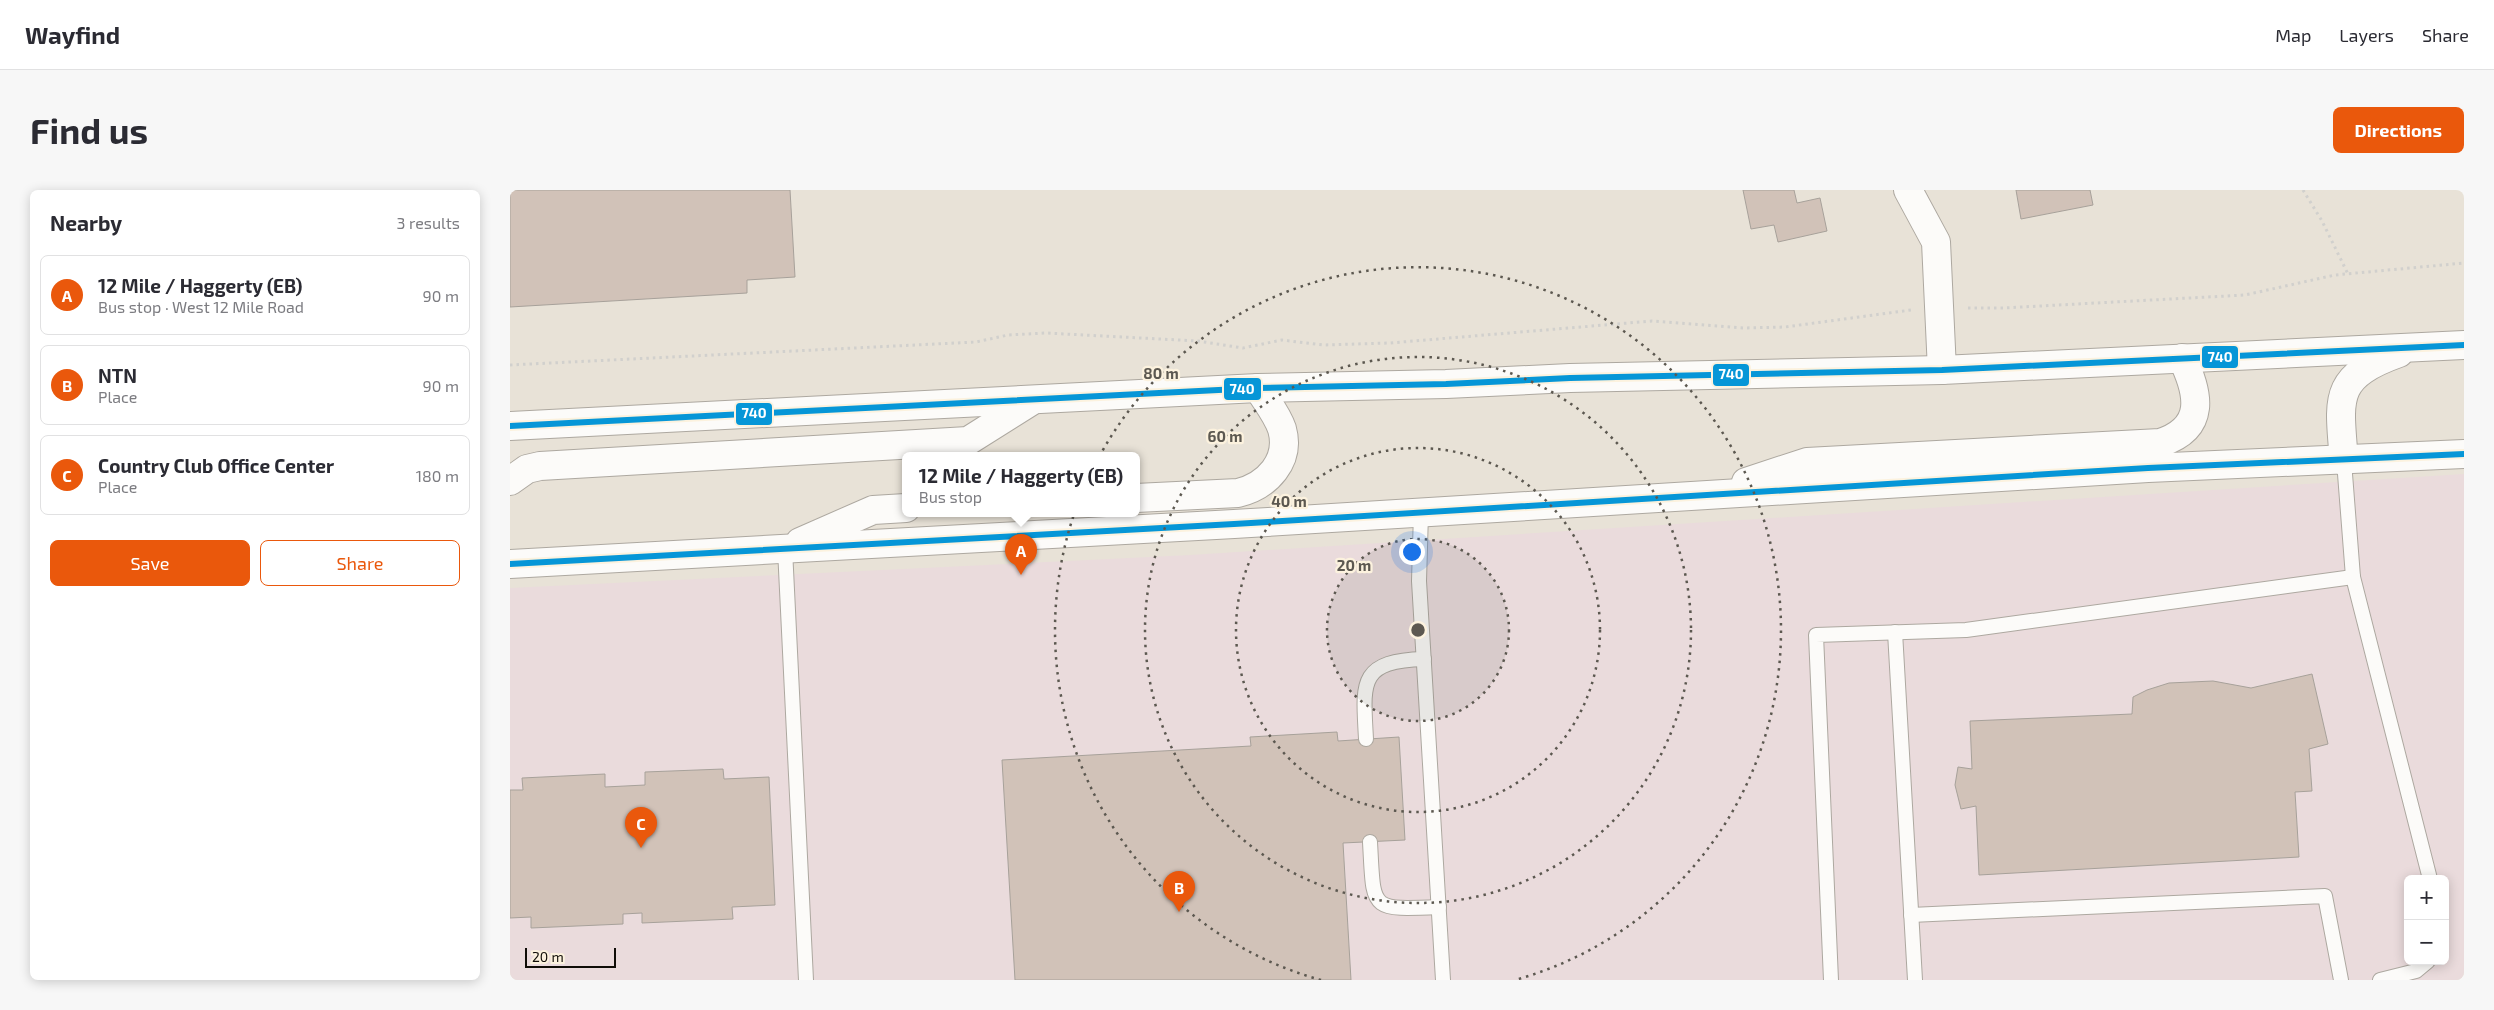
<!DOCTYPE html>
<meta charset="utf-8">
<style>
:root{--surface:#fff;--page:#f7f7f7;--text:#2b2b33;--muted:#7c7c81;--line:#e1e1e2;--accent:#ea580c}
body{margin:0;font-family:"Exo 2",sans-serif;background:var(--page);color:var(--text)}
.controls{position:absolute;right:15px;bottom:15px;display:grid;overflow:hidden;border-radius:8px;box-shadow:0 2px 12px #0003}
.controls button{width:45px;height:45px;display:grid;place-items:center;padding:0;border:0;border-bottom:1px solid var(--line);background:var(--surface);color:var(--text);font:25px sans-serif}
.scale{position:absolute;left:15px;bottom:12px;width:91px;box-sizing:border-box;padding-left:5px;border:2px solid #100d07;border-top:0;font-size:14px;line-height:18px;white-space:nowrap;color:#100d07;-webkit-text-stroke:4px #fcf2de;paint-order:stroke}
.you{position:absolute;left:901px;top:361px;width:18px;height:18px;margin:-12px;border:4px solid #fff;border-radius:50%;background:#1a73e8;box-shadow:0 0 0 8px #1a73e833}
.badge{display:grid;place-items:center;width:32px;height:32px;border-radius:50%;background:var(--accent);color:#fff;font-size:16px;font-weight:700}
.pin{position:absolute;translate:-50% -41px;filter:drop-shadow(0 1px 2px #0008)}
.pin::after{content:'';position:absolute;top:26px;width:18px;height:15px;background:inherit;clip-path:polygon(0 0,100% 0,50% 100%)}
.popup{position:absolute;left:392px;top:262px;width:238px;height:65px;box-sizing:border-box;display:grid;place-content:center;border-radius:8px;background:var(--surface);filter:drop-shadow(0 1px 4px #0005);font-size:16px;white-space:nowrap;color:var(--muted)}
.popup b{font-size:19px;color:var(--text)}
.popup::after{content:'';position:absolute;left:50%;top:100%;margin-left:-10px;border:10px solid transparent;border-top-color:var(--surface)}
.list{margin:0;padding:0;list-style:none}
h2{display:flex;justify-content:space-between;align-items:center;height:65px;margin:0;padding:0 20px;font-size:21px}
h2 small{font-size:16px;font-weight:400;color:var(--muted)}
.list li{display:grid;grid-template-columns:32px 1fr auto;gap:15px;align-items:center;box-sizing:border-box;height:80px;margin:0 10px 10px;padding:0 10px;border:1px solid var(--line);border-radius:8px}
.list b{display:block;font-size:19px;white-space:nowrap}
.list p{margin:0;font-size:16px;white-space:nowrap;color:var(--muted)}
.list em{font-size:16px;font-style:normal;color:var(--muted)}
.actions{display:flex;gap:10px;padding:15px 20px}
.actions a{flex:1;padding:11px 0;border:1px solid var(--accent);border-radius:8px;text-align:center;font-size:18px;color:var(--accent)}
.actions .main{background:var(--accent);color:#fff}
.map{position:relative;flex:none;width:1954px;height:790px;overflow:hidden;border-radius:8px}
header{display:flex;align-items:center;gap:30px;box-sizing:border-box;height:70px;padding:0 25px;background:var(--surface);border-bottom:1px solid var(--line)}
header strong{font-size:24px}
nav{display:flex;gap:28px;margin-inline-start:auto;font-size:18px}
.intro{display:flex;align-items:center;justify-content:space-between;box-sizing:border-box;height:120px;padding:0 30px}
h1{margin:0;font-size:35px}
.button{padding:12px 22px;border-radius:8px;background:var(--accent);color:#fff;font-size:18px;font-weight:700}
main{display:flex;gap:30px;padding:0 30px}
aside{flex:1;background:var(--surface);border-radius:8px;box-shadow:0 2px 12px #0003}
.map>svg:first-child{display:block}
.commercial{fill:#eadbdc;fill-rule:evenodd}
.building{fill:#d1c2b8;stroke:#a7a19a}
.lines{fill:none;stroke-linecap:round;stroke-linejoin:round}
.service-casing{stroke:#ada8a0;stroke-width:16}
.minor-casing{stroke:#ada8a0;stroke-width:30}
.secondary-casing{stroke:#ada8a0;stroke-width:30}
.path{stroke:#d1d0cd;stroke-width:3;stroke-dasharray:2.5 4;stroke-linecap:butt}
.service{stroke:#fcfbf9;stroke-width:14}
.minor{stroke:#fcfbf9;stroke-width:28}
.secondary{stroke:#fcfbf9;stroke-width:28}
.bus-1-casing{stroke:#fcf2de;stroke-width:10}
.bus-1{stroke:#0696d7;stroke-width:6}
.ring{fill:none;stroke:#5c5850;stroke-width:2.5;stroke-dasharray:2.5 5}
.centre{fill:#5c5850;stroke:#fcf2de;stroke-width:2.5}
.ring-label{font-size:15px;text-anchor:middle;font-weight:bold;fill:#5c5850;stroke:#fcf2de;stroke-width:4.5;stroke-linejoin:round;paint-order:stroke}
.line-badge{stroke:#fcf2de;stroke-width:2}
.badge-label{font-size:14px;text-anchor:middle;font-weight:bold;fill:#fff}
</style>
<header>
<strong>Wayfind</strong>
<nav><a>Map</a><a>Layers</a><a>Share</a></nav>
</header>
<div class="intro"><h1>Find us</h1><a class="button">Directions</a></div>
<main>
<aside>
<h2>Nearby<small>3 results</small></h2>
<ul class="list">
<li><span class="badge">A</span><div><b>12 Mile / Haggerty (EB)</b><p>Bus stop · West 12 Mile Road</p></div><em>90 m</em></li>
<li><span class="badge">B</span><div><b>NTN</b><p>Place</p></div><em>90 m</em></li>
<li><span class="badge">C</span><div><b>Country Club Office Center</b><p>Place</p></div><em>180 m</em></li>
</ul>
<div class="actions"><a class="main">Save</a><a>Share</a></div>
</aside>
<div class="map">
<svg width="1954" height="790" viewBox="0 0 1954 790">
<rect width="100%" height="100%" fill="#e8e2d7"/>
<!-- commercial -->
<path class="commercial" d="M 1954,284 L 1954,790 L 0,790 L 0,398 L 681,365 ZM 1898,689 L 1935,689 L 1935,771 L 1898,771 Z"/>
<!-- building -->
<g class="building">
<polygon points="0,0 280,0 285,87 237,90 237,103 0,117"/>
<polygon points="1233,0 1284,0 1287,13 1310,8 1317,41 1268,52 1264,35 1241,39"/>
<polygon points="1506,0 1580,0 1583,15 1511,29"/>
<polygon points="1802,484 1818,554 1799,559 1802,601 1785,602 1789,667 1469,685 1466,616 1451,619 1445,595 1448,577 1462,579 1460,531 1622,524 1623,507 1637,500 1659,493 1703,491 1741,498"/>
<polygon points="827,542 828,551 889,547 895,650 833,653 841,790 505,790 492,570 741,556 740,547"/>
<polygon points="213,579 214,589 259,587 265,715 222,717 223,729 132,733 132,723 113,724 113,734 21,738 21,727 0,728 0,600 13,600 12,588 95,584 95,597 135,595 135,582"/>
</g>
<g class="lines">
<defs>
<g id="service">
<polyline points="1834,271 1843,387 1920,689"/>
<polyline points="911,323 909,391 933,790"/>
<polyline points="275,359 296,790"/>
<polyline points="1385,442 1405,790"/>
<path d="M 856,549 C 853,493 848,471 914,469"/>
<path d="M 860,652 C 864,720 858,720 929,717"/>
<polyline points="1401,725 1815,706 1831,790"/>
<polyline points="1321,790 1306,445 1456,440 1843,387"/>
<polyline points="1870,790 1906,781 1918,771"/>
</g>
<polyline id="minor" points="1398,0 1426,52 1432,180"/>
<g id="secondary">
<polyline points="0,236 748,198 936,194 1060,188 1432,180 1954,155"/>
<path d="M 1834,271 C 1829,208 1822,187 1889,163"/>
<polyline points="0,291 17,279 30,276 458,251 520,212"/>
<path d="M 1236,292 L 1297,272 L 1650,253 C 1697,238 1689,203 1672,168"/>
<path d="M 626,308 L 728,303 C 757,296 781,271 772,239 C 767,224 756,211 748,198"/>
<polyline points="290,352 363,320 396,318"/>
<polyline points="0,374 724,334 1638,278 1954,264"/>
</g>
</defs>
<!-- service casing -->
<use href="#service" class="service-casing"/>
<!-- minor casing -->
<use href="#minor" class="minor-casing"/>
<!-- secondary casing -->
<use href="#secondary" class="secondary-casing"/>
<!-- path -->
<g class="path">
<polyline points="1793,0 1812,31 1838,84"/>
<polyline points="1458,118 1493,118 1735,105 1825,85 1954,73"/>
<polyline points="0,175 466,152 498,145 536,143 688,151 733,158 772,150 813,155 880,153 1142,131 1233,138 1275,137 1401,120"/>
</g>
<!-- service -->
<use href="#service" class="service"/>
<!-- minor -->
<use href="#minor" class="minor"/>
<!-- secondary -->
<use href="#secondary" class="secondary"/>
<defs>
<g id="bus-1">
<polyline points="0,236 748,198 936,194 1060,188 1432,180 1954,155"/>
<polyline points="0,374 724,334 1638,278 1954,264"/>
</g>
</defs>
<!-- bus-1 casing -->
<use href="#bus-1" class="bus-1-casing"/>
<!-- bus-1 -->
<use href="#bus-1" class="bus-1"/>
</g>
<!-- distance rings -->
<circle cx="908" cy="440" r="91" fill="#5c5850" fill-opacity=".12"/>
<g class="ring">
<circle cx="908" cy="440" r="91"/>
<circle cx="908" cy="440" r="182"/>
<circle cx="908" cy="440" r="273"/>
<path d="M811 790A363 363 0 1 1 1005 790"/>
</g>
<circle cx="908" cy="440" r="8" class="centre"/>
<g class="ring-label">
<text x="651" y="189">80 m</text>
<text x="715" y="252">60 m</text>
<text x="779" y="317">40 m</text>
<text x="844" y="381">20 m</text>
</g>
<g class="line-badge">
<rect x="1691" y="155" width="38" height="24" rx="5" fill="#0696d7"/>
<rect x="1202" y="173" width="38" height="24" rx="5" fill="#0696d7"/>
<rect x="713" y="187" width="39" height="24" rx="5" fill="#0696d7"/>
<rect x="225" y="212" width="38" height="24" rx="5" fill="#0696d7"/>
</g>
<g class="badge-label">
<text x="1710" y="172">740</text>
<text x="1221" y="189">740</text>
<text x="732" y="204">740</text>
<text x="244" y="228">740</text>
</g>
</svg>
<div class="controls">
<button>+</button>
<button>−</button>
</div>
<div class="scale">20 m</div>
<div class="you"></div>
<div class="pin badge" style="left:511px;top:385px">A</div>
<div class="popup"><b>12 Mile / Haggerty (EB)</b>Bus stop</div>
<div class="pin badge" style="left:669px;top:722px">B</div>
<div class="pin badge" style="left:131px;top:658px">C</div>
</div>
</main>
